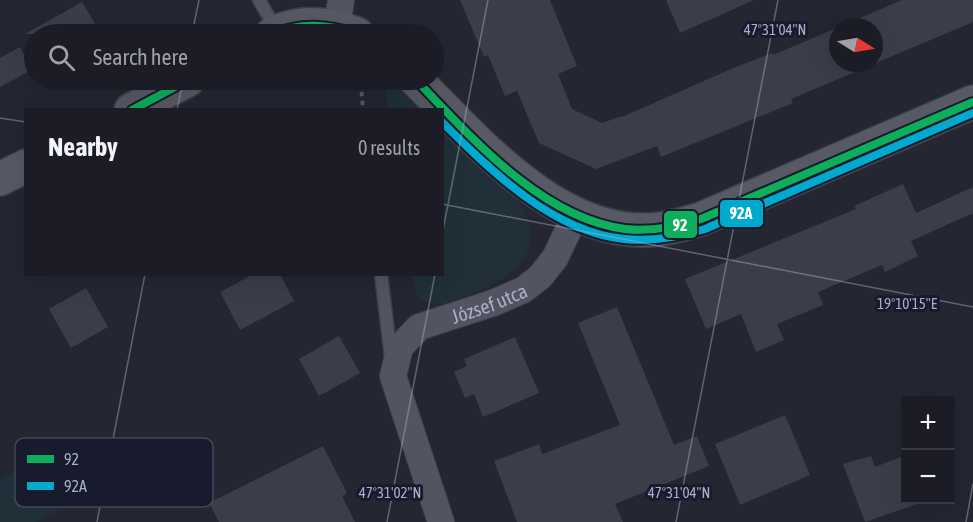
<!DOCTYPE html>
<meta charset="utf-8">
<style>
:root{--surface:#1b1c26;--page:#282932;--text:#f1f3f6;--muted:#a0a1a7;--line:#393a43}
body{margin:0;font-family:"Asap Condensed",sans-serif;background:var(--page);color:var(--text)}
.controls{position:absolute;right:18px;bottom:18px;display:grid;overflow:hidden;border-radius:0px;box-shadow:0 6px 24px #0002}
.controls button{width:54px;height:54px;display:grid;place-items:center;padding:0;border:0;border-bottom:2px solid var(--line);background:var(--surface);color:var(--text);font:30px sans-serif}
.compass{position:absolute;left:829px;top:18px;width:54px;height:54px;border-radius:50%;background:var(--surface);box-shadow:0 6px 24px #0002;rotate:101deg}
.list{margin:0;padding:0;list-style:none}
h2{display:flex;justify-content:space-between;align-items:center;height:78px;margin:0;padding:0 24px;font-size:26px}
h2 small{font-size:20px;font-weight:400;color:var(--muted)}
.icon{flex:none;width:33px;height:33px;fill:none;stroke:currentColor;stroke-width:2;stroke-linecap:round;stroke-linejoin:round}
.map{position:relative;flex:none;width:973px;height:522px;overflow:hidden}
.search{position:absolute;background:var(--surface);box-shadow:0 6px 24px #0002;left:24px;top:24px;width:420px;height:66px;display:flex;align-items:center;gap:15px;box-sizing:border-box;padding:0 21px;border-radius:33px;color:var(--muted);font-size:22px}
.panel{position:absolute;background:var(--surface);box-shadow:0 6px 24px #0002;left:24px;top:108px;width:420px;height:168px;border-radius:0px}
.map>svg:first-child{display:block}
.green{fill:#213038}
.building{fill:#3b3e49;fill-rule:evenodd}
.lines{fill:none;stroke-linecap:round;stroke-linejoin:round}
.lane-casing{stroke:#3e4049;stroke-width:15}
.street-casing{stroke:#3e4049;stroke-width:28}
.secondary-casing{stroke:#3e4049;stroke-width:36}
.path{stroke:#565a64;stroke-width:4;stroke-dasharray:4.5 4.5;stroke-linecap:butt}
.lane{stroke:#525561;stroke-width:12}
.street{stroke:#525561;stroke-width:26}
.secondary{stroke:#575a65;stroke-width:33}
.bus-1-casing{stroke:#171b2d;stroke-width:12}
.bus-2-casing{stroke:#171b2d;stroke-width:12}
.bus-1{stroke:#0daf5c;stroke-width:8}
.bus-2{stroke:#00a9ce;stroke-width:8}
.ticks{fill:none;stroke:#abafc6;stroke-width:1.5;stroke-opacity:0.45}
.labels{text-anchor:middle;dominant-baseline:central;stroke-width:6;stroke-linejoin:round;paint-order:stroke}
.street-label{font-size:20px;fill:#abafc6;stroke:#171b2d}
.key{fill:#171b2d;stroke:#43475b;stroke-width:1.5}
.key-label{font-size:16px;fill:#abafc6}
.ticks-label{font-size:15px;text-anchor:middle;fill:#abafc6;stroke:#171b2d;stroke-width:6;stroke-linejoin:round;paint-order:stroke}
.line-badge{stroke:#171b2d;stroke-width:2}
.badge-label{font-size:16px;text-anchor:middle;font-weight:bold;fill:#fff}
</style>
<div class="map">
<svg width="973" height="522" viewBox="0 0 973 522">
<rect width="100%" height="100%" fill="#242632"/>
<!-- green -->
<g class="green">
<polygon points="384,80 394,80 425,109 388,109"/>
<path d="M 443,127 L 518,199 C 524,211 532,225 531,239 C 528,271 490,287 464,297 C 455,300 446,305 437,304 C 428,304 422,300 416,295 L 413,275 L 442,274 Z"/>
<polygon points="64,445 89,494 35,522 0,522 0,480"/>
</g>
<!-- building -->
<g class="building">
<path d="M 460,0 L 550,0 L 577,66 L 558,74 L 572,109 L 602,123 L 622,116 L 622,117 L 731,69 L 772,53 L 773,55 L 902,0 L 973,0 L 973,22 L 791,99 L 793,103 L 661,157 L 657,146 L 596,169 L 539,143 L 517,91 L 505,96 L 488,55 L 484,57 ZM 838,27 L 874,27 L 874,63 L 838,63 Z"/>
<polygon points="666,0 754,0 680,33"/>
<polygon points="82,2 101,34 25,34"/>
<polygon points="20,47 32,70 0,87 0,58"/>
<polygon points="903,184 916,213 973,187 973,213 911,241 918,256 885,272 882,265 818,292 823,305 777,324 784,340 756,352 741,314 706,329 685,279 856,209 854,206"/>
<polygon points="254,274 280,274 294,301 240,330 220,292"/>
<polygon points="86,288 108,327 71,348 49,309"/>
<polygon points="617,307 674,445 697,436 709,466 615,504 623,522 517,522 494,461 539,444 542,454 620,425 578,323"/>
<polygon points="339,336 360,373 319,396 299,359"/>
<polygon points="515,337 539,393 483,417 474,394 465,398 454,372 467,366 464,359"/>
<polygon points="785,415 810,475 740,505 715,444"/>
<polygon points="323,446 347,493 342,496 355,522 219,522 209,503"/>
<polygon points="906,455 906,500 929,500 865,522 843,464 871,456 875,467"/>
</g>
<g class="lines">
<defs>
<g id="lane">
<polyline points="259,0 277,31"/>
<polyline points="381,274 391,357"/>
</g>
<g id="street">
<polyline points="337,27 341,0"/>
<path id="s1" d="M 441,522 L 393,376 L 400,347 L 419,327 L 493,303 L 523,290 L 540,277 L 555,258 L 576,214"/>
</g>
<g id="secondary">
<path d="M 272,34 C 300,20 329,23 357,34"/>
<path d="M 416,80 C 478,142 562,242 661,229 C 675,227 688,223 701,219 L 973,102"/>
<polyline points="131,110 188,80"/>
<polyline points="0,179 26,166"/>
</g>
</defs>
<!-- lane casing -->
<use href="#lane" class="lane-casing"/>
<!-- street casing -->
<use href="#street" class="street-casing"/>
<!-- secondary casing -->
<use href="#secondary" class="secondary-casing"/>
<!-- path -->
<polyline class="path" points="351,80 361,85 363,110"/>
<!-- lane -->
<use href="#lane" class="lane"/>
<!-- street -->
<use href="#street" class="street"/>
<!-- secondary -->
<use href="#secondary" class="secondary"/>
<defs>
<g id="bus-1">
<path d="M 272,34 C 301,22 328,24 357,34"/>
<path d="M 416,80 C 471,137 541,218 625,229 C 651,232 676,227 701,219 L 973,102"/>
<polyline points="132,110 188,80"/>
</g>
<path id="bus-2" d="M 442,122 C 490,170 553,232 624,239 C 652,242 679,237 705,229 L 973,113"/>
</defs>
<!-- bus-1 casing -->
<use href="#bus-1" class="bus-1-casing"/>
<!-- bus-2 casing -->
<use href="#bus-2" class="bus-2-casing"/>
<!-- bus-1 -->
<use href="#bus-1" class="bus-1"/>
<!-- bus-2 -->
<use href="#bus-2" class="bus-2"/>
</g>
<!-- ticks -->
<path class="ticks" d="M 192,34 L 199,0M 177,110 L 183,80M 0,118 L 26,122M 442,204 L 973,307M 442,235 L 488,0M 97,522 L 145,274M 387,522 L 435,274M 676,522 L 778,0M 966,522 L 973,484"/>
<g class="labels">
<!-- street labels -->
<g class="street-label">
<text stroke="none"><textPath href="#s1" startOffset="285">József utca</textPath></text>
</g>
</g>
<!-- legend -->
<rect x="15" y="438" width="198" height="69" rx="9" class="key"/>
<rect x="27" y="455" width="27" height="8" fill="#0daf5c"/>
<rect x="27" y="482" width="27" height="8" fill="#00a9ce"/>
<g class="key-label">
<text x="64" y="465">92</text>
<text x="64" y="492">92A</text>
</g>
<g class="ticks-label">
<text x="775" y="35">47°31'04"N</text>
<text x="907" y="309">19°10'15"E</text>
<text x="390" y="498">47°31'02"N</text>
<text x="679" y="498">47°31'04"N</text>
</g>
<g class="line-badge">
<rect x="719" y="199" width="45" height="29" rx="6" fill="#00a9ce"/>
<rect x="663" y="210" width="35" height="29" rx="6" fill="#0daf5c"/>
</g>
<g class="badge-label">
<text x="741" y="219">92A</text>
<text x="680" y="231">92</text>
</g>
</svg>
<div class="controls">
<button>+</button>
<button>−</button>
</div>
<svg class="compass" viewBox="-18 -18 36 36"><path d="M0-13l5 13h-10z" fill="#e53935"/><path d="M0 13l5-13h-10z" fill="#a0a1a7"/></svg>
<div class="search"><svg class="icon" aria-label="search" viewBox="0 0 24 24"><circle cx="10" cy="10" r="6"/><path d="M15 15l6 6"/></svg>Search here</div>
<section class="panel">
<h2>Nearby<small>0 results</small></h2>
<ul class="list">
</ul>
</section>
</div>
